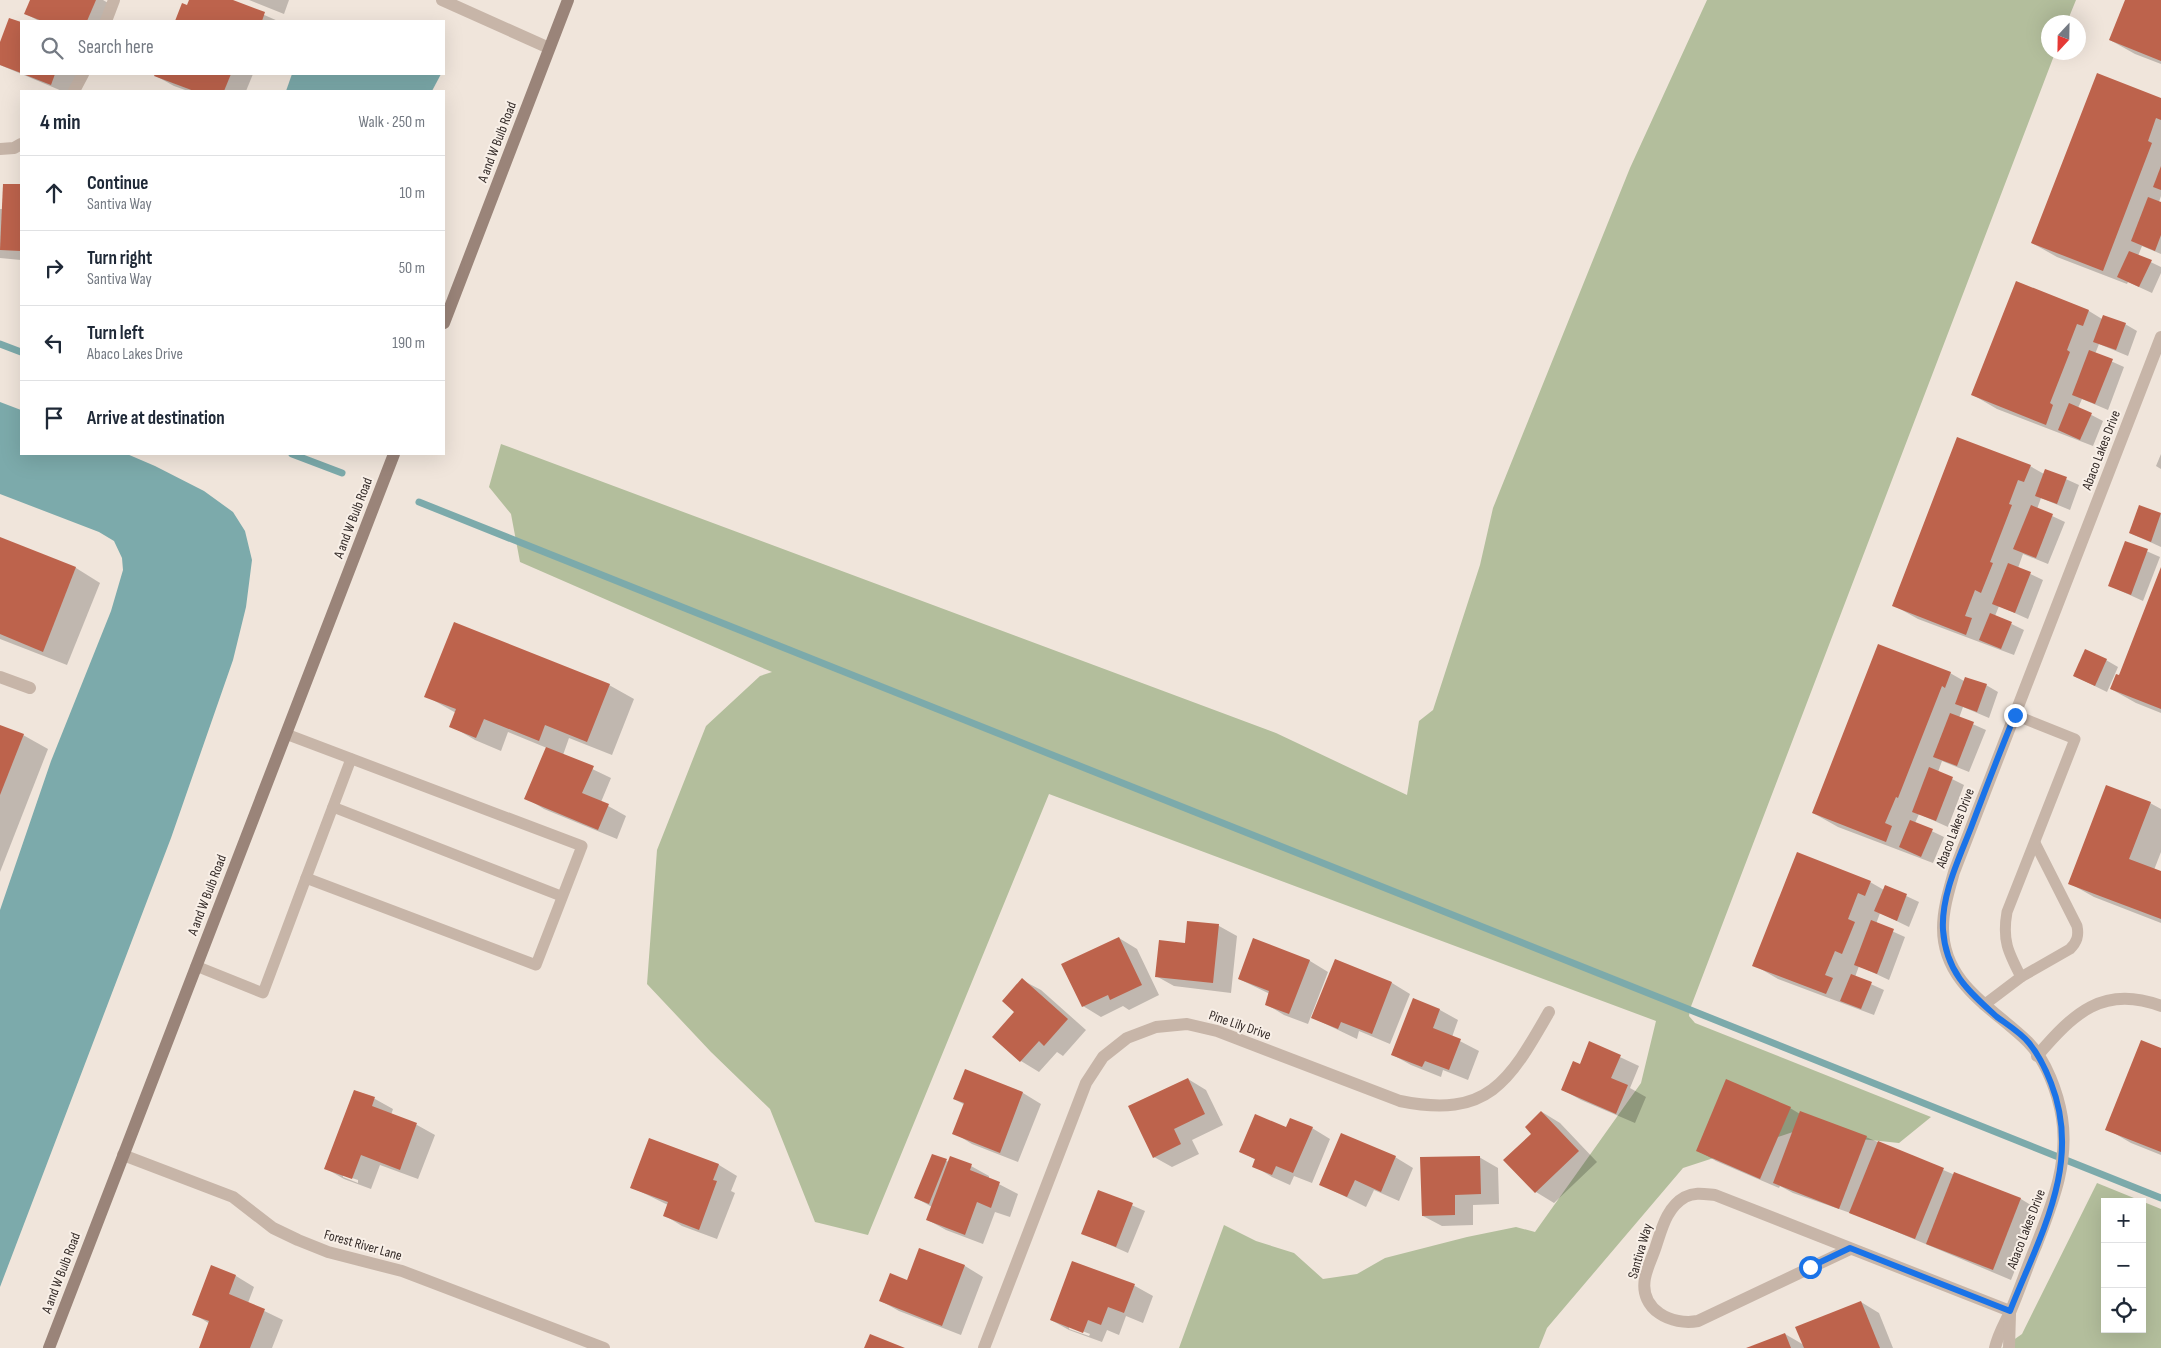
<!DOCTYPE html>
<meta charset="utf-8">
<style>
:root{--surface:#fff;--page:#f2f2f3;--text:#1f2937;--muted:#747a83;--line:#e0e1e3}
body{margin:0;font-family:"Sofia Sans Condensed",sans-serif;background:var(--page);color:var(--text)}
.controls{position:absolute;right:15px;bottom:15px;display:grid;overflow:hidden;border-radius:0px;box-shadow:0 5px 20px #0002}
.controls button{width:45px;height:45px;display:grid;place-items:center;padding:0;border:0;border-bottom:1px solid var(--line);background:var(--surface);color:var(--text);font:25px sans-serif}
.compass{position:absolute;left:2041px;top:15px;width:45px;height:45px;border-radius:50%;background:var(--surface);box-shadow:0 5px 20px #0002;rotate:202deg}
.stop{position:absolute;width:15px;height:15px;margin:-11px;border:4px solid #1a73e8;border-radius:50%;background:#fff}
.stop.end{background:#1a73e8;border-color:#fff;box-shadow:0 1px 5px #0008}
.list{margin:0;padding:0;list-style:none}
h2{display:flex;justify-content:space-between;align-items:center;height:65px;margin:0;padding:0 20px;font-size:21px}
h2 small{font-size:16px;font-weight:400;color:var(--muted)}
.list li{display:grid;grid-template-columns:32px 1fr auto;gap:15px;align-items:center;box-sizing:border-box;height:75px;padding:0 20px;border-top:1px solid var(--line)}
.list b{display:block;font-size:19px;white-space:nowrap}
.list p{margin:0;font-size:16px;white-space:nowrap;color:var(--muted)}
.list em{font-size:16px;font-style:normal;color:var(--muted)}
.icon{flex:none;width:28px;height:28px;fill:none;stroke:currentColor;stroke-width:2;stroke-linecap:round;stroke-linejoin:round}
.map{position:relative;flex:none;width:2161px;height:1348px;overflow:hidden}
.search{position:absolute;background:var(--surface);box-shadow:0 5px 20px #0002;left:20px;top:20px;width:425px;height:55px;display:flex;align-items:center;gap:12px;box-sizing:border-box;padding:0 18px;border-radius:0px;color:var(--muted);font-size:19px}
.panel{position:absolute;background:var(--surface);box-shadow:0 5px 20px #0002;left:20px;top:90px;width:425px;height:365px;border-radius:0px}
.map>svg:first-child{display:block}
.green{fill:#b3be9c;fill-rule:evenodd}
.water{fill:#7caaab}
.shadow{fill:#0003;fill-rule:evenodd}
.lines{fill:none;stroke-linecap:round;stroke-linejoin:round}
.stream{stroke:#7caaab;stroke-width:7}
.building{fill:#bd634c}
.lane{stroke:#c7b5a8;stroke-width:11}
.street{stroke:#c7b5a8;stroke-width:12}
.secondary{stroke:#9a8479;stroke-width:12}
.route{stroke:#1a73e8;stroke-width:6}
.labels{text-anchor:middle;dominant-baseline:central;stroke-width:4;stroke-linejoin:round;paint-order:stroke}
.street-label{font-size:14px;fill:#342b28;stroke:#f8efe7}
</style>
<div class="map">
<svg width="2161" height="1348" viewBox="0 0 2161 1348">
<rect width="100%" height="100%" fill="#f0e5db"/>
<!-- green -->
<g class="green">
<polygon points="1707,0 2076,0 2067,22 2048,22 2048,52 2055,53 1690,1009 1689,1016 1695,1023 1931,1117 1899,1143 1793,1132 1683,1168 1547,1328 1539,1348 1179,1348 1224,1225 1256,1241 1294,1253 1323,1279 1357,1274 1385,1258 1467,1237 1516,1227 1535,1232 1641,1083 1656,1021 1049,794 868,1235 815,1222 770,1109 711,1052 647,984 657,850 706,726 760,676 772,672 520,562 511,514 489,487 501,444 1276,733 1407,795 1419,721 1433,710 1480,565 1493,508 1630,168"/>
<path d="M 2097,1183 L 2161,1209 L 2161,1348 L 2002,1348 L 2022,1334 ZM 2105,1202 L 2142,1202 L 2142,1329 L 2105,1329 Z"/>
</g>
<!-- water -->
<g class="water">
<polygon points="292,74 441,74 432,91 286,91"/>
<polygon points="0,402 21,410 21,454 127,454 155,466 204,491 233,512 245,531 252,560 246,607 233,660 171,838 0,1287 0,910 51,761 111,611 123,570 122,558 114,541 99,532 0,494"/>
</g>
<!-- shadow -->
<g class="shadow">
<polygon points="31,0 103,0 115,7 110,21 39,21 26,14"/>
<polygon points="191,0 230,0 278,21 177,21 183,5 188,7"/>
<polygon points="249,0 289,0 284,14"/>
<polygon points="2126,0 2161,0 2161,64 2135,54 2110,40"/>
<polygon points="10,19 21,23 21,74 87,74 71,91 62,91 0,65 0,45"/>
<polygon points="156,74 253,74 246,91 188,91 174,86 156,76"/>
<polygon points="2161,99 2161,196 2159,202 2161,203 2161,254 2142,246 2138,256 2161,267 2161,273 2152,293 2128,282 2127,284 2057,257 2032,243"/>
<polygon points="4,185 21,186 21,260 0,258 0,209 3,209"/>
<polygon points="2017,283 2089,311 2102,319 2125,324 2137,331 2128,356 2099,344 2095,354 2124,367 2108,410 2082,399 2078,408 2103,421 2093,446 1997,409 1973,395"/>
<polygon points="2161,454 2161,469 2156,466"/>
<polygon points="2030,466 2044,474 2046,470 2079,485 2070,510 2041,498 2037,509 2065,522 2048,564 2023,554 2018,568 2043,580 2028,619 1999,606 1995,616 2024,630 2014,655 1918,619 1893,605"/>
<polygon points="2140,507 2161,514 2161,547 2130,533"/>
<polygon points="0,539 76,568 100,583 67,665 0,639"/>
<polygon points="2126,542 2160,557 2143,601 2110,586"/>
<polygon points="2161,570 2161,713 2136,703 2111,689 2120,677"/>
<polygon points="2106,660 2118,667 2107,692 2074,676"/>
<polygon points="1950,673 1964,681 1986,685 1998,692 1989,718 1963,707 1959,718 1986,730 1969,772 1942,761 1938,772 1964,785 1948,827 1919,814 1915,823 1944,837 1933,863 1838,827 1813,813"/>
<polygon points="609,685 634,699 612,755 569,738 563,755 611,778 601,802 626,816 617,839 544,809 526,798 547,748 508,732 501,751 475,740 451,726 456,713 426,696"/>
<polygon points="0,726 23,735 48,749 0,872"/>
<polygon points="2150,803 2161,809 2161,852 2154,870 2161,873 2161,923 2094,897 2069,883"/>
<polygon points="1870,882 1884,890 1885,886 1919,902 1909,927 1880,913 1876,924 1905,937 1889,980 1859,966 1855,977 1884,990 1874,1015 1778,979 1754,965"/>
<polygon points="1189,922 1219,926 1237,936 1231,993 1174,986 1156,976 1186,944"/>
<polygon points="1119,938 1137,949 1159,995 1129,1010 1123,1006 1101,1017 1083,1006"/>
<polygon points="1254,940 1310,961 1328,972 1308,1024 1284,1015 1266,1004 1270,994 1239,979"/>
<polygon points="1335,961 1392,983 1410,994 1390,1044 1359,1031 1357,1039 1313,1018"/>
<polygon points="1022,980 1041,990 1086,1030 1063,1056 1057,1052 1039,1072 1021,1061 1015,1012"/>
<polygon points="1414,1000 1440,1010 1458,1020 1452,1037 1479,1051 1468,1080 1443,1070 1441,1077 1411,1065 1393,1055"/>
<polygon points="1590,1043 1639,1066 1630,1088 1646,1097 1635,1123 1581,1100 1563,1090 1580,1065"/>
<polygon points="2161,1049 2161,1155 2131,1143 2107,1129"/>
<polygon points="965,1071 1023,1093 1041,1104 1018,1162 972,1144 954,1133 965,1105 954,1099"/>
<polygon points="1188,1079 1206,1090 1223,1125 1192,1140 1199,1154 1172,1167 1154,1157"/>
<path d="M 355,1091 L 375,1099 L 393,1109 L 391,1115 L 417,1125 L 435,1135 L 418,1179 L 380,1165 L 371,1189 L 344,1179 L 325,1168 ZM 343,1175 L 358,1180 L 358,1183 L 343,1177 Z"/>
<polygon points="1790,1108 1800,1114 1866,1137 1955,1175 2021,1199 2039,1210 2011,1280 1859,1216 1793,1193 1780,1186 1779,1188 1716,1161 1697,1150"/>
<polygon points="1542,1112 1560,1123 1597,1162 1554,1203 1536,1192 1505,1160 1533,1134"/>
<polygon points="1312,1128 1330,1139 1312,1183 1294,1176 1290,1185 1272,1177 1254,1166 1256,1160 1240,1151 1287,1129"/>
<polygon points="650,1139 719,1165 737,1176 731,1191 735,1193 717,1239 682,1226 664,1215 668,1205 631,1187"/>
<polygon points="1395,1157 1413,1168 1399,1201 1374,1190 1366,1207 1320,1184"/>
<polygon points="1479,1157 1498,1168 1499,1204 1473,1205 1473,1225 1442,1226 1423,1216"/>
<polygon points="946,1161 971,1166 989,1176 989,1179 1018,1194 1010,1217 995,1212 983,1244 946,1230 928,1220 932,1207 916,1198"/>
<polygon points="1099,1191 1145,1211 1128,1253 1083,1233"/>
<polygon points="920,1249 965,1266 983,1277 961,1335 899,1311 881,1301 908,1281"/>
<path d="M 1073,1262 L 1135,1286 L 1153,1296 L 1143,1323 L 1126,1316 L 1119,1335 L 1107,1330 L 1102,1342 L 1069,1330 L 1051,1320 ZM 1069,1326 L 1090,1334 L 1089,1336 L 1069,1329 Z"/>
<polygon points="212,1267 236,1276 254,1287 248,1303 283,1320 272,1348 200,1348 210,1324 194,1314"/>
<polygon points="1861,1302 1879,1313 1893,1348 1749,1348 1785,1334 1804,1345"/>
</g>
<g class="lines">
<!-- stream -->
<g class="stream">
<polyline points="0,344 21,352"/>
<polyline points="292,454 342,473"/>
<polyline points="419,502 2161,1198"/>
</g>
</g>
<!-- building -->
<g class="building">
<polygon points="30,0 96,0 87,21 42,21 24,14"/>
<polygon points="189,0 233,0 265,12 262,21 175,21 182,3 187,5"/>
<polygon points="2125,0 2161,0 2161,61 2109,40"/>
<polygon points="9,18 21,22 21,73 0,65 0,42"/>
<polygon points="2097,73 2161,98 2161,120 2156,118 2148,141 2152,143 2103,271 2031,243"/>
<polygon points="23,74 55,74 51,85"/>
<polygon points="155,74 231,74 224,91 194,91 154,76"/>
<polygon points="2161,166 2161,190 2153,187"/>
<polygon points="3,184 21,184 21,251 0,250"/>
<polygon points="2148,197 2161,202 2161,235 2155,251 2131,241"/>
<polygon points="2129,251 2152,260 2139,287 2117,277"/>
<polygon points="2016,281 2089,310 2083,326 2077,324 2067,350 2070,352 2050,403 2053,405 2046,425 1971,395"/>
<polygon points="2103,315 2126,323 2116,350 2093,342"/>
<polygon points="2089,350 2113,359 2095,404 2072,395"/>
<polygon points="2069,403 2092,413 2080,440 2058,430"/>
<polygon points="1957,437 2031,465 2024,482 2018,480 2009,504 2012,505 1990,562 1993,563 1981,593 1975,590 1965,616 1972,618 1966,635 1892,606"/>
<polygon points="2045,469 2067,477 2057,504 2035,496"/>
<polygon points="2031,505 2053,514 2036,558 2013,549"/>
<polygon points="2139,505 2161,513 2151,542 2129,533"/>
<polygon points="0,537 76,567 43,652 0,634"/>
<polygon points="2125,541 2148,549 2131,595 2108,586"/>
<polygon points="2008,563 2031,572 2015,613 1992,604"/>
<polygon points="2161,567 2161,709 2110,689 2116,674 2119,675"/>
<polygon points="1990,613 2012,622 2001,649 1979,640"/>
<polygon points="454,622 610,684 587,742 545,725 539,741 484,719 476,738 449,727 456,709 424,697"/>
<polygon points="1878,644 1951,672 1945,688 1942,686 1898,798 1896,797 1885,823 1892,826 1886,842 1812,813"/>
<polygon points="2085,649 2107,659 2095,686 2073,676"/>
<polygon points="1965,677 1987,684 1977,712 1955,704"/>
<polygon points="1950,713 1974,722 1957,766 1933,757"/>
<polygon points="0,725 24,734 0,795"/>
<polygon points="546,747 594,766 582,793 609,804 598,830 524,799"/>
<polygon points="1929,767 1953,777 1936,821 1912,812"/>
<polygon points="2106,785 2151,802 2129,859 2161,871 2161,919 2068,884"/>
<polygon points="1910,820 1933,829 1921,857 1899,847"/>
<polygon points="1797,852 1871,881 1865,896 1858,893 1848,919 1855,922 1842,954 1835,951 1825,975 1833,978 1826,994 1752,966"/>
<polygon points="1885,885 1907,894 1897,921 1874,911"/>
<polygon points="1871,920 1894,929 1877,974 1854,965"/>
<polygon points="1187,921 1219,924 1213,983 1155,977 1159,940 1185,943"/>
<polygon points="1119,937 1142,985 1110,1000 1108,995 1082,1007 1061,964"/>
<polygon points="1253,938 1310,960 1289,1014 1265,1005 1269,991 1238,979"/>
<polygon points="1335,959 1392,982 1372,1034 1341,1022 1338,1029 1311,1018"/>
<polygon points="1851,974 1872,982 1861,1009 1840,1001"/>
<polygon points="1022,978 1068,1019 1044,1046 1039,1041 1020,1062 992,1037 1014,1012 1002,1001"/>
<polygon points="1413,998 1440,1009 1433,1028 1461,1039 1449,1070 1425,1061 1422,1067 1391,1055"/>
<polygon points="2141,1040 2161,1048 2161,1152 2105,1130"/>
<polygon points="1589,1041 1621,1055 1611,1078 1628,1085 1616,1114 1561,1090 1573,1061 1580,1064"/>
<polygon points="965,1069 1023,1092 1000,1153 952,1134 964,1103 953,1099"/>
<polygon points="1188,1078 1205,1114 1174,1129 1181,1144 1153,1158 1128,1106"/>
<polygon points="1726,1079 1791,1107 1760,1179 1696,1151"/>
<polygon points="354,1090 375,1097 372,1106 417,1123 400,1170 361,1155 352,1179 324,1169"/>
<polygon points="1541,1111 1579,1151 1535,1193 1503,1160 1531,1134 1525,1127"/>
<polygon points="1800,1111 1867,1136 1839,1209 1773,1183"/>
<polygon points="1255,1114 1286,1127 1290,1118 1313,1127 1293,1173 1276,1166 1272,1175 1252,1167 1255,1159 1239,1152"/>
<polygon points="1341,1133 1396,1156 1381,1192 1355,1180 1347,1197 1319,1185"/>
<polygon points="649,1138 719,1164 713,1180 717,1181 699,1230 663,1216 668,1202 630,1188"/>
<polygon points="1878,1141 1944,1168 1915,1239 1849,1213"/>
<polygon points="932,1154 947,1159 929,1204 914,1198"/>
<polygon points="950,1156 972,1164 970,1170 1000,1182 991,1208 977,1202 965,1235 926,1220"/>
<polygon points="1480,1156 1481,1194 1455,1195 1455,1215 1422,1216 1420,1157"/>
<polygon points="1954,1172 2021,1198 1993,1270 1926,1244"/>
<polygon points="1098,1190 1133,1203 1116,1247 1081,1234"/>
<polygon points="919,1248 965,1265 942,1326 879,1301 890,1273 907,1280"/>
<polygon points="1072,1261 1135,1284 1124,1313 1108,1307 1101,1325 1088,1320 1083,1333 1050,1320"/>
<polygon points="211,1265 236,1275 229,1294 265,1309 250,1348 199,1348 209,1321 192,1315"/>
<polygon points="1861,1301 1880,1348 1804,1348 1795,1327"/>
<polygon points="1785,1333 1791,1348 1746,1348"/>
<polygon points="870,1334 905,1348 864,1348"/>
</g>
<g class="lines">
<!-- lane -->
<g class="lane">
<polyline points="333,807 561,896"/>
<polyline points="306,878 351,759"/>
<polyline points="196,966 263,993 306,878 536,965 582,846 286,734"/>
<path d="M 2021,977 L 2070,949 C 2077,942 2079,936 2077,926 L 2035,843"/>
<path d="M 1984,1005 L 2021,977 C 2008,952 2002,940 2007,912 L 2075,739 L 2015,715"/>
</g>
<!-- street -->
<g class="street">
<polyline points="442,0 549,48"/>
<polyline points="106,21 114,0"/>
<polyline points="74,91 83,74"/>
<polyline points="0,149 14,148 21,144"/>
<polyline points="0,677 30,688"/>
<path d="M 2037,1056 C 2073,1014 2103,984 2161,1006"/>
<polyline points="123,1155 233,1197 273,1228 298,1240 328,1252 402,1271 604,1348"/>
<path d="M 1850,1249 L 1698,1321 C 1672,1326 1639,1310 1645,1278 C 1647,1267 1653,1256 1656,1246 C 1662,1228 1667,1207 1685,1197 C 1695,1192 1704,1194 1715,1195 L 2010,1311"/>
<path d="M 984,1348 L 1086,1083 L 1103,1057 L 1127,1038 L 1156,1027 L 1187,1024 L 1217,1031 L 1400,1101 C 1488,1119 1509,1082 1549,1012"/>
<path d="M 1995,1348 C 1998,1334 2005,1323 2011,1310 C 2020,1289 2027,1267 2036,1246 C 2052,1204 2069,1164 2062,1118 C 2058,1093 2046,1060 2028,1042 C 1993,1008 1943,984 1943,928 C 1943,909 1949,890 1954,872 L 2161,337"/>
<polyline points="2009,1348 2010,1314"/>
</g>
<!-- secondary -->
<g class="secondary">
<polyline points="444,323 568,0"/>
<polyline points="49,1348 394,454"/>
</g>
</g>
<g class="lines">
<!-- route -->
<path class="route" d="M 1810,1267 L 1850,1248 L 2010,1311 C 2039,1237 2083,1164 2051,1083 C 2046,1070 2039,1055 2029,1043 C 2021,1033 2008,1025 1997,1017 C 1968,991 1946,972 1943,930 C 1941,894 1960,857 1972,825 C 1986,788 2000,751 2015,715"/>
</g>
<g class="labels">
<!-- street labels -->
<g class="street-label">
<text transform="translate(497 142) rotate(-69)">A and W Bulb Road</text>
<text transform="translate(2101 450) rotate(-69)">Abaco Lakes Drive</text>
<text transform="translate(353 518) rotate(-69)">A and W Bulb Road</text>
<text transform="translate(1955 828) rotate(-69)">Abaco Lakes Drive</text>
<text transform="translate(207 895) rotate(-69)">A and W Bulb Road</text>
<text transform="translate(1240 1025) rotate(19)">Pine Lily Drive</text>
<text transform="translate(2026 1229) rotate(-69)">Abaco Lakes Drive</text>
<text transform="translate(363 1245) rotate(16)">Forest River Lane</text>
<text transform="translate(1640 1251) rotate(-74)">Santiva Way</text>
<text transform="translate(61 1273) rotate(-69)">A and W Bulb Road</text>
</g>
</g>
</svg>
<div class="controls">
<button>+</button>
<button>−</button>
<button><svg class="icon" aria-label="locate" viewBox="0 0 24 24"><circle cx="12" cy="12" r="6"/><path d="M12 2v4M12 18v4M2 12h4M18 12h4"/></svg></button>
</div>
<svg class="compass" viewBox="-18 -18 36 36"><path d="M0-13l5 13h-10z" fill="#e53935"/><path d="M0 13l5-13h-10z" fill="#747a83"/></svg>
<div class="stop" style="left:1810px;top:1267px"></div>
<div class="stop end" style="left:2015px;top:715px"></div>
<div class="search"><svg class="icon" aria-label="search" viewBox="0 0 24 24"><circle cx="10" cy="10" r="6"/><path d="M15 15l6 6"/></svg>Search here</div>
<section class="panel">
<h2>4 min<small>Walk · 250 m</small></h2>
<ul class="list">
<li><svg class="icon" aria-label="ahead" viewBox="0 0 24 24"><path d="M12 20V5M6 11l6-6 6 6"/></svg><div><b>Continue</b><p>Santiva Way</p></div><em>10 m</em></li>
<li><svg class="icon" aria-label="right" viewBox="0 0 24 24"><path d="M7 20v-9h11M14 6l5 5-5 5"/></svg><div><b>Turn right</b><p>Santiva Way</p></div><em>50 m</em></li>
<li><svg class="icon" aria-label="left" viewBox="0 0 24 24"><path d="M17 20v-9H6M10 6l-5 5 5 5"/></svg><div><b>Turn left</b><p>Abaco Lakes Drive</p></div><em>190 m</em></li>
<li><svg class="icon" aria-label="arrive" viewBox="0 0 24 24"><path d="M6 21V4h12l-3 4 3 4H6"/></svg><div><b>Arrive at destination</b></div></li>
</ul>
</section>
</div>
